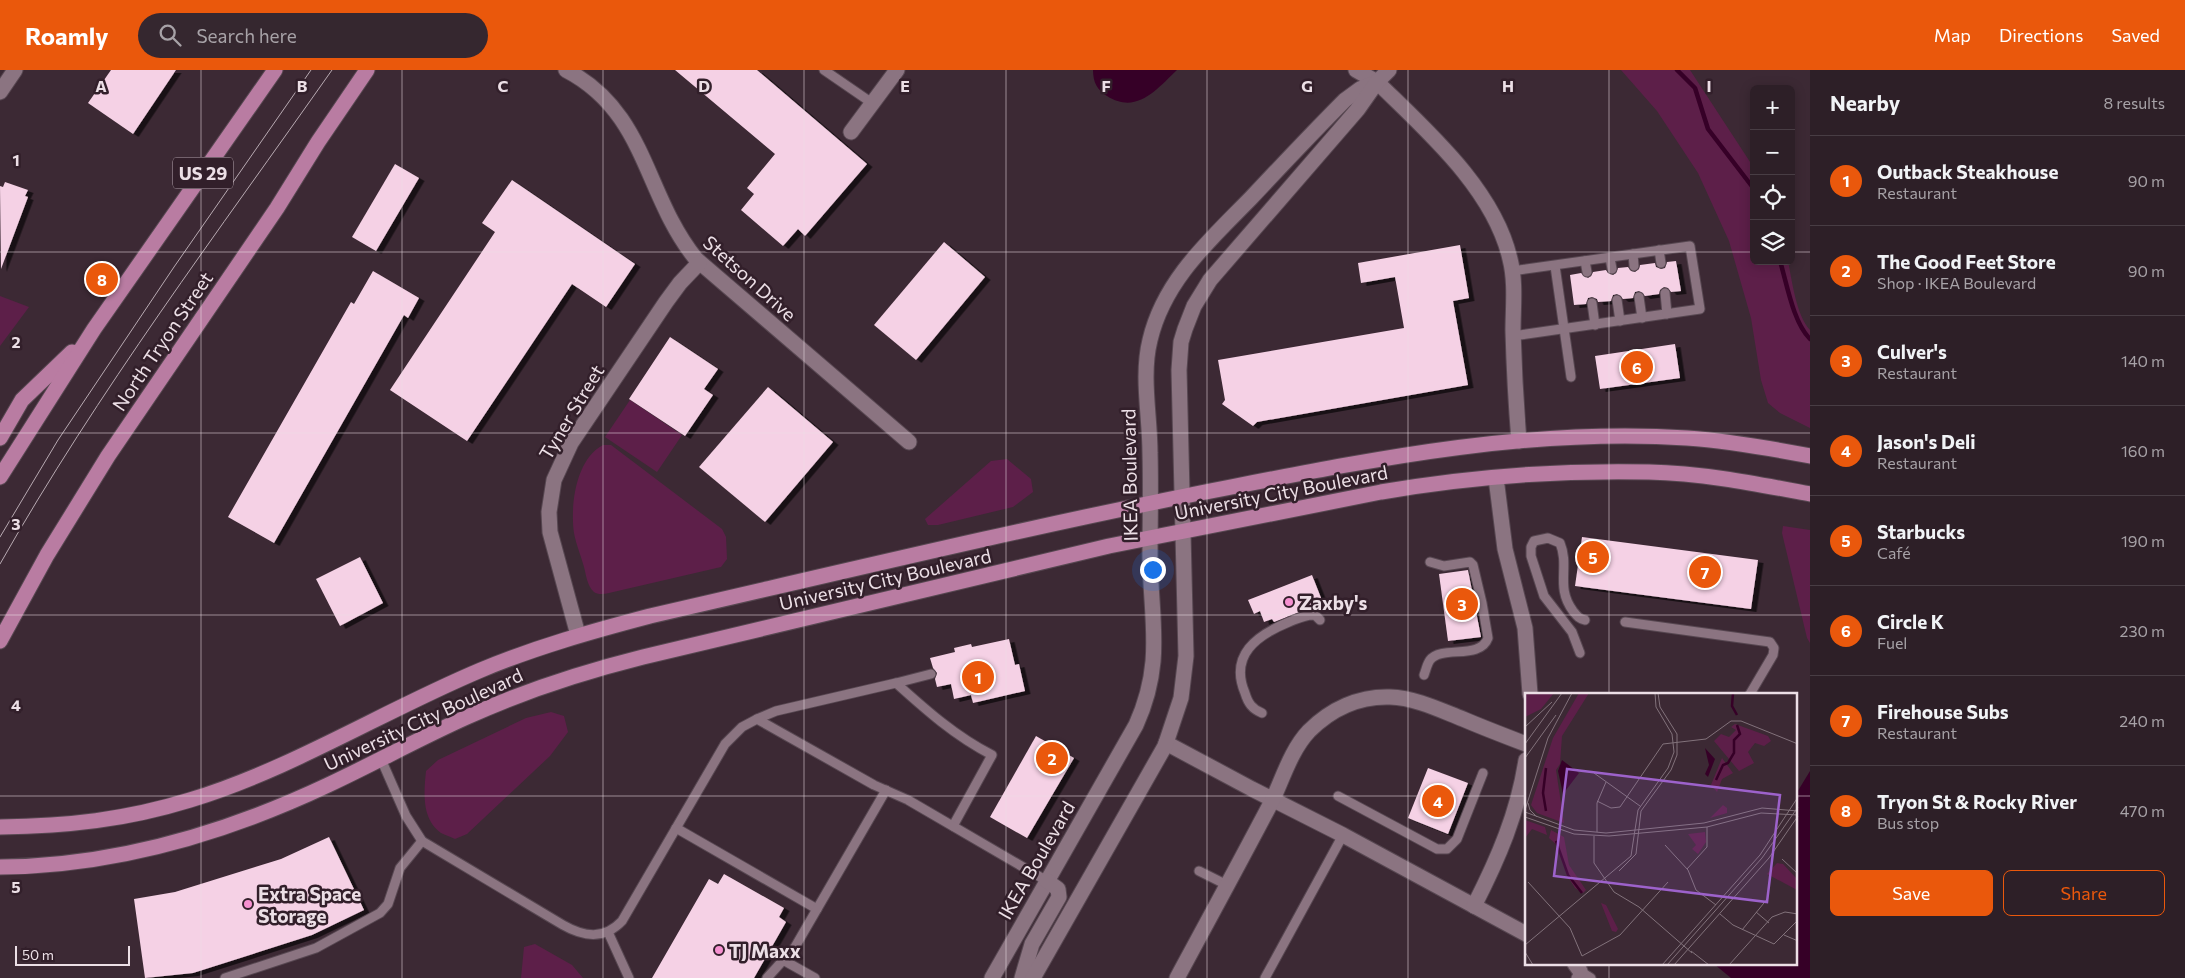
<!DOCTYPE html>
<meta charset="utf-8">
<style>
:root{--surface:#2d1f27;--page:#35272f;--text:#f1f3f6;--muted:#a7a2a7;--line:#483d44;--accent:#ea580c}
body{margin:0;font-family:Commissioner,sans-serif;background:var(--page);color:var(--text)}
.controls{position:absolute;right:15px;top:15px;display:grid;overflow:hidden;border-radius:8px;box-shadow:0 2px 12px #0003}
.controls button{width:45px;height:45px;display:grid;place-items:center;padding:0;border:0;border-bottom:1px solid var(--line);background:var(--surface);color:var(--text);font:25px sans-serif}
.scale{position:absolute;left:15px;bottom:12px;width:115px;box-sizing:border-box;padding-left:5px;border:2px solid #ecdfe6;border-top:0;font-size:14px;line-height:18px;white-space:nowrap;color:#ecdfe6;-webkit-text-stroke:4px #321f2a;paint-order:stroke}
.you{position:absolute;left:1152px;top:499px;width:18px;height:18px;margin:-12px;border:4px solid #fff;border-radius:50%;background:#1a73e8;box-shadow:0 0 0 8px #1a73e833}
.badge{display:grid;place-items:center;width:32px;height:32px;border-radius:50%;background:var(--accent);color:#fff;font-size:16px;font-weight:700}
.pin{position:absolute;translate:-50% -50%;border:2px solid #fff;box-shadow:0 1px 5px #0006}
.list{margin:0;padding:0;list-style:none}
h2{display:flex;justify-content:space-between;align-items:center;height:65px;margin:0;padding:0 20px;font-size:21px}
h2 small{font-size:16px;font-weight:400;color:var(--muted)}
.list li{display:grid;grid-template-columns:32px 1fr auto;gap:15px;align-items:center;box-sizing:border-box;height:90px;padding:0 20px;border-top:1px solid var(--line)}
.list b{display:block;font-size:19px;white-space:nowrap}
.list p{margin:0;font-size:16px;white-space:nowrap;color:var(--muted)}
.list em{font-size:16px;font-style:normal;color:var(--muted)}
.actions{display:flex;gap:10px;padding:15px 20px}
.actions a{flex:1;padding:11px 0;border:1px solid var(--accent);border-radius:8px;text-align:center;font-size:18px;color:var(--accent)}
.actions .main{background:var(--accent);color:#fff}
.icon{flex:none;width:28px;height:28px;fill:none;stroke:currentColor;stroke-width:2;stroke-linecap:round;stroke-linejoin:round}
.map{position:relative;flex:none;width:1810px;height:908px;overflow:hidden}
header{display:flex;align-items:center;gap:30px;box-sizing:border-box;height:70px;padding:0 25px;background:var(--accent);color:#fff}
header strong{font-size:24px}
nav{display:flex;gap:28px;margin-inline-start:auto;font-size:18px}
.search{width:350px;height:45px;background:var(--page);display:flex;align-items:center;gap:12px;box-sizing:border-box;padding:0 18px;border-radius:28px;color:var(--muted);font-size:19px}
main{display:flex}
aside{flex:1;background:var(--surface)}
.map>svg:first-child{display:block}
.green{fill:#5d1f49}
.water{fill:#360027}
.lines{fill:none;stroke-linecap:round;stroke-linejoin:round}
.stream{stroke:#360027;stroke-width:4.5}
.building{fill:#f5d1e5;filter:url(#shadow)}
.lane-casing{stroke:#574751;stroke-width:11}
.street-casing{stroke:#574751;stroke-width:17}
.secondary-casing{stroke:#574751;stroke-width:17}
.primary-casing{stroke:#574751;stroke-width:17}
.lane{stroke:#8b7481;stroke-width:9}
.street{stroke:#8b7481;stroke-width:15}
.secondary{stroke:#8b7481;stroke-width:15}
.primary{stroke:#b97ca2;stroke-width:15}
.tram{stroke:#b8aab2;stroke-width:1}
.grid{fill:none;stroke:#ecdfe6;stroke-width:1;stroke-opacity:0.55}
.poi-dot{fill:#f690d0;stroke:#321f2a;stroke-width:2}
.labels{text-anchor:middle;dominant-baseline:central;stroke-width:5;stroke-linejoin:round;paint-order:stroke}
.shield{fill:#321f2a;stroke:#b4a5ae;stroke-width:1}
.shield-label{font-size:18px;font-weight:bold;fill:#ecdfe6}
.street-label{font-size:19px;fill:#ecdfe6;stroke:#321f2a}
.poi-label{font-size:19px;font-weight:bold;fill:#ecdfe6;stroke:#321f2a;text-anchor:start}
.inset-river{fill:none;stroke:#360027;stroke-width:2.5}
.inset-road{fill:none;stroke:#82727b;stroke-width:1}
.view{fill:#9d62cb;fill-opacity:0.15;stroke:#9d62cb;stroke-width:2.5}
.inset-edge{fill:none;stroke:#ecdfe6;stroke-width:2.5}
.grid-label{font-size:16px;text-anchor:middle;font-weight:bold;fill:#ecdfe6;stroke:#321f2a;stroke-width:5;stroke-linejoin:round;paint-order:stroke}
</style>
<header>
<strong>Roamly</strong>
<div class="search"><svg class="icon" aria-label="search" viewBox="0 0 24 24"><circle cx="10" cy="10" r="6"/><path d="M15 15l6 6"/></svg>Search here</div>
<nav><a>Map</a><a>Directions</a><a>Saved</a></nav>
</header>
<main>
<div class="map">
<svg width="1810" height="908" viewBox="0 0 1810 908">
<defs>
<filter id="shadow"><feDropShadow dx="5.5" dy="3" stdDeviation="0" flood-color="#0009"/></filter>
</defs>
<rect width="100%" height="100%" fill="#3c2934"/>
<!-- green -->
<g class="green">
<path d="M 1621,0 L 1690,0 L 1754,98 L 1754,191 L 1788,191 C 1792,210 1796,245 1810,260 L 1810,358 L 1780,343 L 1768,333 L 1761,310 L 1751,248 L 1729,171 L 1698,103 L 1657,41 Z"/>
<polygon points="0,226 29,237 0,276"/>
<polygon points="630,330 682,365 657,402 605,367"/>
<path d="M 603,375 L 611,375 L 722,459 L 726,467 L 727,489 L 721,497 L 609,523 C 604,524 598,525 594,522 C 587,516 586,504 584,497 C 581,486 576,474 574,463 C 570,435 576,389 603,375 Z"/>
<polygon points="1007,389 1031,409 1033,422 1013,437 938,455 928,455 925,449 991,391"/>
<polygon points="1783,456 1810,460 1810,573 1807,568 1782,463"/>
<path d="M 551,642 L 564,646 L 568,662 L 550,686 L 467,764 L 455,769 C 451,767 445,765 441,763 C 421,749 424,721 426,701 L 438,690 L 526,648 Z"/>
<polygon points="535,874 572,895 583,908 521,908 524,877"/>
</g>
<!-- water -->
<g class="water">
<path d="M 1093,0 L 1177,0 C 1157,19 1137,45 1107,26 C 1097,20 1093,12 1093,0 Z"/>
<polygon points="1810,701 1810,908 1731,908 1714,894 1796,894 1796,724"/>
</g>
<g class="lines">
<!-- stream -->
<g class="stream">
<polyline points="1677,0 1695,18 1708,59 1754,119"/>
<path d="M 1780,191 C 1787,214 1793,252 1810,269"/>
</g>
</g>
<!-- building -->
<g class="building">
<polygon points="111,0 176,0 133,64 88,33"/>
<polygon points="675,0 757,0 867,94 805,166 798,159 783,176 741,140 754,124 747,118 775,84"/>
<polygon points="395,94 419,108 376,181 352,167"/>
<polygon points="512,110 635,194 606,237 572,214 467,371 390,320 495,162 482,153"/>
<polygon points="5,112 28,120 25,126 28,127 1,199 0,116 3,117"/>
<polygon points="944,172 985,207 916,290 874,255"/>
<polygon points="1460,175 1469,228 1453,231 1468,315 1257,352 1253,356 1222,334 1225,330 1218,290 1404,258 1395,207 1361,213 1358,193"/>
<polygon points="1676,191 1681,221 1671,222 1668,218 1664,217 1660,220 1659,224 1645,226 1639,221 1635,222 1633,228 1623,229 1617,224 1613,225 1611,231 1598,232 1597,229 1592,227 1588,228 1586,234 1574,235 1570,205 1581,203 1588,208 1591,206 1593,202 1606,200 1608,203 1613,205 1616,203 1618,198 1628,197 1631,201 1635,202 1639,199 1640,195 1655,193 1656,197 1661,199 1665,198 1667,192"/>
<polygon points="373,201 419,228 408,248 404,245 274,473 228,447 351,232 354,234"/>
<polygon points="670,267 718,299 704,319 713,325 685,366 629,329"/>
<polygon points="1675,274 1680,308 1600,319 1595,286"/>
<polygon points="768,317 833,372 765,452 699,397"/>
<polygon points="1582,467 1758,490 1751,539 1575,516"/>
<polygon points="360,487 383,533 340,556 316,509"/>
<polygon points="1468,500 1481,567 1448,571 1439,504"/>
<polygon points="1312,505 1323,533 1274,552 1272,549 1264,552 1260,541 1254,544 1248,530"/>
<polygon points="1009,569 1015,595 1019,594 1025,621 973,633 971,625 954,629 951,614 937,617 935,609 937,603 933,598 930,588 955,582 954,578 971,574 972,577"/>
<polygon points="1036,666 1074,688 1027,768 990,747"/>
<polygon points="1428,698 1468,713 1448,764 1408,748"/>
<polygon points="329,767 364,840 312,865 193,903 145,908 134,829 175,822 281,789"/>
<polygon points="724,804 784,838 779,847 786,852 754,908 652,908 709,809 718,814"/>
</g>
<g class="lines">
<defs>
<g id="lane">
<polyline points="824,0 872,33"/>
<polyline points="1659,180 1661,193"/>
<polyline points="1633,184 1634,196"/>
<polyline points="1610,188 1612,199"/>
<polyline points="1585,191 1587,202"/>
<polyline points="1555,196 1571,307"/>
<polyline points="1512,201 1690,176 1700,239 1513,266"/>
<polyline points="1665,223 1667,244"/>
<polyline points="1639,227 1642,248"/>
<polyline points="1617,230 1620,251"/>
<polyline points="1592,233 1595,255"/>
<polyline points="1625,552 1770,572 1774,578 1773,585 1750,624"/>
<path d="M 1580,583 L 1572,562 L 1544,526 L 1531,486 L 1531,477 L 1534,471 L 1548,468 L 1560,473 C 1570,497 1555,517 1573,541 C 1577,546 1579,549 1585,550"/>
<path d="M 1424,605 C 1426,600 1427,594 1430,590 C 1442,575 1480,590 1488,568 L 1482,533 L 1473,495 L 1470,492 L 1444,496 L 1430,492"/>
<polyline points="896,613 931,604"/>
<path d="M 1262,643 C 1252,639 1248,633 1245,623 C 1229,585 1257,565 1289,552 C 1297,549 1306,544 1315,545 L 1320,550"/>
<path d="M 757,649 L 776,641 L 896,613 C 926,640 955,666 992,685 L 953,756"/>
<path d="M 381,689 L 406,746 L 422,771 L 563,855 C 584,867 604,870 622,851 L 725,674 L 742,657 L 757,649 L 874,715 L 908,730 L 1047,811"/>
<polyline points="1338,726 1437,779 1447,779 1457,769 1483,703"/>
<polyline points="676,758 817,839"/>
<polyline points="1199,801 1227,815"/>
<polyline points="608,862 629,908"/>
<polyline points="783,890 815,908"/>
<polyline points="225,908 316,878 380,843 388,834 400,798 422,771"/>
<polyline points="767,908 795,877 886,720"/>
<polyline points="1265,908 1343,765"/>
<polyline points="1576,908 1580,901 1591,908"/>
</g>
<g id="street">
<path d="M 566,0 C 647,42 644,125 696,189 L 909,372"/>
<path d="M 1377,12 C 1427,61 1494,119 1510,189 C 1516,212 1513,238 1513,261 C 1514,298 1516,334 1519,371"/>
<polyline points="0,22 15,0"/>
<polyline points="851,62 897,0"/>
<polyline points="1496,408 1505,479 1525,558 1530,624"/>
<polyline points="578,565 550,462 549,442 554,410 571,373 666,232 680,213 699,193"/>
<polyline points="1166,673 1252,719 1343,765 1526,864"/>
<path d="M 1474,836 C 1498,789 1518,743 1526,690"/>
<polyline points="1575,894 1580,901"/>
<path d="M 1177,908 C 1209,849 1241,790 1272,731 C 1283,708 1291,680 1309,661 C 1331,639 1359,626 1390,627 C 1416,628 1440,640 1463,649 C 1484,658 1505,666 1526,674"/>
</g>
<g id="secondary">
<polyline points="1356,0 1377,12"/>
<path d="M 992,908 L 1136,655 C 1164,593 1151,552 1150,488 C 1150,453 1151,418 1150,383 C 1150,346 1141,306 1150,270 C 1164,210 1210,170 1251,128 C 1282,95 1313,62 1345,30 L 1360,19 L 1377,12"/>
<polyline points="1022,908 1032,874 1059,827 1058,819 1047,811"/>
<polyline points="1033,908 1165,676 1181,628 1186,586 1179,300 1181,272 1185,259 1194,236 1210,210 1358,39 1377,12 1389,0"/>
</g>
<g id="primary">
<polyline points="0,368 22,330 72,282"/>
<polyline points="0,407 94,259 275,0"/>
<polyline points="0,571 47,485 108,386 277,138 318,72 367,0"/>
<path d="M 0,757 C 68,756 125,750 190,730 C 292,699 383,641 481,600 C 536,577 593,561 650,546 C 833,504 1016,460 1200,423 C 1360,392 1523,357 1687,368 C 1728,371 1769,378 1810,386"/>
<path d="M 0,797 C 115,796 224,764 328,715 C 375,693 420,668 467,647 C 524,621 583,602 643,587 L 1109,476 L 1381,422 C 1468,407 1559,400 1649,402 C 1703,403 1757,414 1810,424"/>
</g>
</defs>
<!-- lane casing -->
<use href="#lane" class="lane-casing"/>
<!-- street casing -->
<use href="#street" class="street-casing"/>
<!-- secondary casing -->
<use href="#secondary" class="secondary-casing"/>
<!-- primary casing -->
<use href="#primary" class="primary-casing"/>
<!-- lane -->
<use href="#lane" class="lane"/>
<!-- street -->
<use href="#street" class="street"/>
<!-- secondary -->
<use href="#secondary" class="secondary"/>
<!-- primary -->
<use href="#primary" class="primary"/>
<!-- tram -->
<g class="tram">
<polyline points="0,467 58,370 174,197 311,0"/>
<path d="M 0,494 C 98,321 218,162 332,0"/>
</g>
</g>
<!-- grid -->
<path class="grid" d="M 201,0 L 201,908M 402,0 L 402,908M 603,0 L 603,908M 804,0 L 804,908M 1006,0 L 1006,908M 1207,0 L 1207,908M 1408,0 L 1408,908M 1609,0 L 1609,624M 0,182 L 1754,182M 1791,182 L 1810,182M 0,363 L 1810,363M 0,545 L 1810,545M 0,726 L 1526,726M 1796,726 L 1810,726M 1609,894 L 1609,908"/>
<!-- markers -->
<g class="poi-dot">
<circle cx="1289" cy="532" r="5"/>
<circle cx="248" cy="834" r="5"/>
<circle cx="719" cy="880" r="5"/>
</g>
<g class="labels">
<!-- shield labels -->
<rect class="shield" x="173" y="87.5" width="60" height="31" rx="4"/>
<g class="shield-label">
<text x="203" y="103">US 29</text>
</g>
<!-- street labels -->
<g class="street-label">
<text transform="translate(750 208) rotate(42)">Stetson Drive</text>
<text transform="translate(162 271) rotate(-56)">North Tryon Street</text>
<text transform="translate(571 342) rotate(-59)">Tyner Street</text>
<text transform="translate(1129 405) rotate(-91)">IKEA Boulevard</text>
<text transform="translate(1281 422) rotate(-11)">University City Boulevard</text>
<text transform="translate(885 509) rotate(-13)">University City Boulevard</text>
<text transform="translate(423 649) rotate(-25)">University City Boulevard</text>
<text transform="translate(1036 790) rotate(-60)">IKEA Boulevard</text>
</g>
<!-- poi labels -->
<g class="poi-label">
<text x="1299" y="532">Zaxby's</text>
<text x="258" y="823">Extra Space<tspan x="258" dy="22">Storage</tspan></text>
<text x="729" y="880">TJ Maxx</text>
</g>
</g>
<!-- overview -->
<g transform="translate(1525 623)">
<rect width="272" height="272" fill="#3c2934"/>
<path d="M 0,0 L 29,0 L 16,16 L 0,24 ZM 54,0 L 64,0 L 37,43 L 35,71 L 31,77 L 39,130 L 12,120 L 6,112 L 28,45 ZM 210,31 L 243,43 L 246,48 L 239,53 L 230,50 L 223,59 L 229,70 L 214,78 L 189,48 L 196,41 L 204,44 L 211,37 L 206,34 ZM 197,65 L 208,80 L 197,86 L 192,99 L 186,92 ZM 198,112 L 202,115 L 202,120 L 185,125 ZM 0,127 L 20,134 L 22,142 L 7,136 L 0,145 ZM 26,137 L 39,144 L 44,172 L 61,197 L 58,200 L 50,195 L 43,184 L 33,153 L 24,145 ZM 180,139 L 181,149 L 173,161 L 167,156 L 171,152 L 163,141 ZM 252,170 L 258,171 L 272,186 L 272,197 L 242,181 ZM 76,210 L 81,212 L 93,236 L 91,239 L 87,238 Z" fill="#5d1f49"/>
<path d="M 180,55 L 190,66 L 183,84 L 180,81 L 184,72 ZM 37,67 L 54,80 L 38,101 L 33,78 Z" fill="#360027"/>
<path class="inset-river" d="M 208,0 L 207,13 L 212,22M 191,87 L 198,72 L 203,70 L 209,60 L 209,47 L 215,41 L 212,32M 21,118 L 18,100 L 21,75M 31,148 L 43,182 L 57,200"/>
<path class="inset-road" d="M 0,34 L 27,9M 0,51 L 37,0M 0,65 L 31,22M 69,80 L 115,113M 72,108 L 86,115 L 95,114 L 138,51 L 181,46 L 206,28 L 216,28 L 273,51M 3,110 L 5,117 L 12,124M 0,117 L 23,45 L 47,0M 0,119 L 49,137 L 81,140 L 179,130 L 237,115 L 273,118M 0,124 L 49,141 L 84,143 L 182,134 L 236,120 L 273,122M 72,139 L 72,110 L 81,89M 69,143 L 69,170 L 89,199 L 114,214 L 167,260M 140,152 L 163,177 L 171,197 L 191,212M 257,166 L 273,181M 162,176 L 182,154 L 182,134M 94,178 L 111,161 L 116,118 L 146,77 L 152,62 L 152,41 L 135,14 L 133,0M 3,189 L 45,235 L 57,263 L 95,242 L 143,189M 231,219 L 244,230M 195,221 L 208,232 L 249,251 L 273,227M 217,237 L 243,205M 259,242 L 273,248M 0,252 L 106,163 L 113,117 L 143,75 L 149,59 L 147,41 L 131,14 L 130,0M 166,258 L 184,272M 0,259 L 8,272M 137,272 L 235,162 L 273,104M 142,272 L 237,165 L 273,114M 149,272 L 244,165 L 273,123M 204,272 L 247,224 L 260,219 L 273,221"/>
<path class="view" d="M 42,76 L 255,102 L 242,209 L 29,183 Z"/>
<rect width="272" height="272" class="inset-edge"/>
</g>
<g class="grid-label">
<text x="101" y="22">A</text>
<text x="302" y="22">B</text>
<text x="503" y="22">C</text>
<text x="704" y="22">D</text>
<text x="905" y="22">E</text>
<text x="1106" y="22">F</text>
<text x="1307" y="22">G</text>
<text x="1508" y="22">H</text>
<text x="1709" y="22">I</text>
<text x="16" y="96">1</text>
<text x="16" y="278">2</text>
<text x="16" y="460">3</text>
<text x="16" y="641">4</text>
<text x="16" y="823">5</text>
</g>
</svg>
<div class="controls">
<button>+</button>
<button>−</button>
<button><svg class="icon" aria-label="locate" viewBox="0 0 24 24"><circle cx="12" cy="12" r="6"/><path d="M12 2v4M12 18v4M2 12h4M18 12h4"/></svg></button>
<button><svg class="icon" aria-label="layers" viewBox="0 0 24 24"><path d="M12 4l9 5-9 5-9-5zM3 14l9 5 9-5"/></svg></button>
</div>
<div class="scale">50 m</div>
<div class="you"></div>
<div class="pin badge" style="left:978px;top:607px">1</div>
<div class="pin badge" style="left:1052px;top:688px">2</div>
<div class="pin badge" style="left:1462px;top:534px">3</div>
<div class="pin badge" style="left:1438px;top:731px">4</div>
<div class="pin badge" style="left:1593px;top:487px">5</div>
<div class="pin badge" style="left:1637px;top:297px">6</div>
<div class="pin badge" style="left:1705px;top:502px">7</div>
<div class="pin badge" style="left:102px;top:209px">8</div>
</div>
<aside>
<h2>Nearby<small>8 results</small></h2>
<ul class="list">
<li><span class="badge">1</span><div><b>Outback Steakhouse</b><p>Restaurant</p></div><em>90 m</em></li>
<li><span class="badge">2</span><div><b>The Good Feet Store</b><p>Shop · IKEA Boulevard</p></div><em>90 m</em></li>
<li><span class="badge">3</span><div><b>Culver's</b><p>Restaurant</p></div><em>140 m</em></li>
<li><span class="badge">4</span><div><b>Jason's Deli</b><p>Restaurant</p></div><em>160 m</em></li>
<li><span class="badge">5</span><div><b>Starbucks</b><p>Café</p></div><em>190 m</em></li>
<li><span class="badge">6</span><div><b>Circle K</b><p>Fuel</p></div><em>230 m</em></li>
<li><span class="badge">7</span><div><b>Firehouse Subs</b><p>Restaurant</p></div><em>240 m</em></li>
<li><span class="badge">8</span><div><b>Tryon St &amp; Rocky River</b><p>Bus stop</p></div><em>470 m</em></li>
</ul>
<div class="actions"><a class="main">Save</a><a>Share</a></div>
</aside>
</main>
